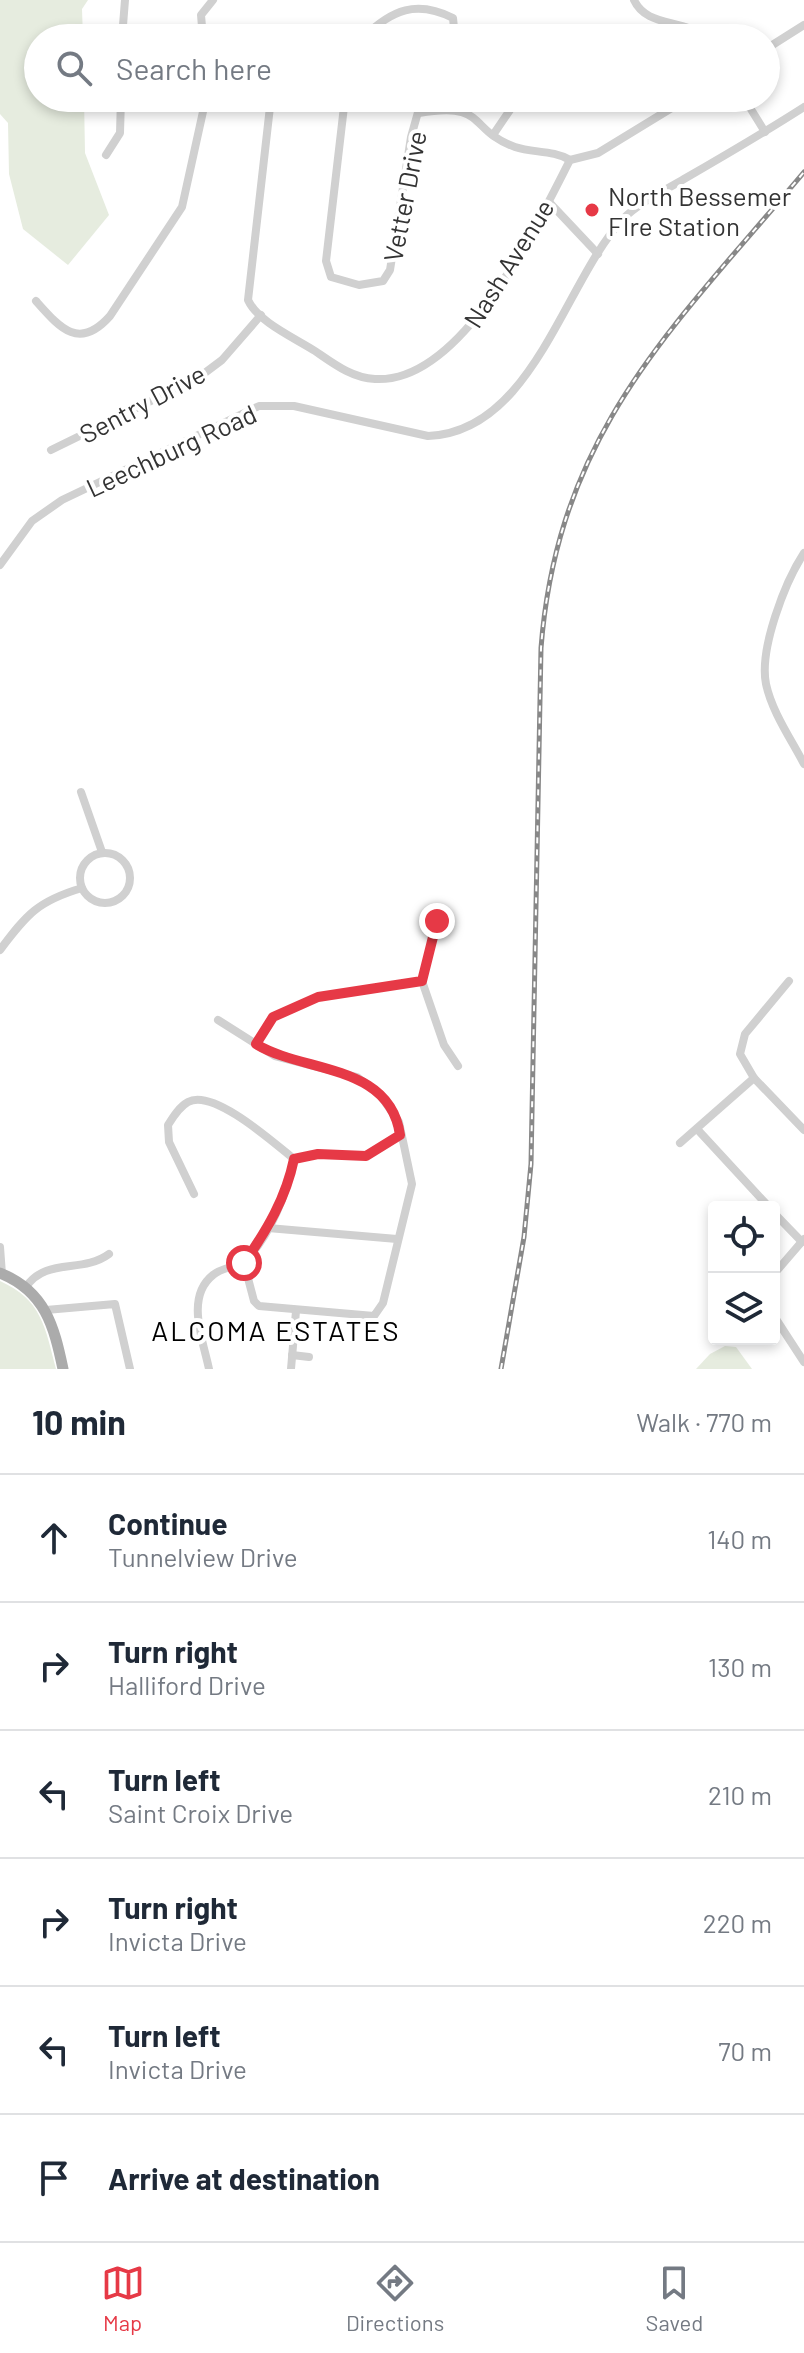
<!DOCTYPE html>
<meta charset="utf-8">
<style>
:root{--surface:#fff;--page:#f2f2f3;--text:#1f2937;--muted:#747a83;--line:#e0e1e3;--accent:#e63946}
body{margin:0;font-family:Barlow,sans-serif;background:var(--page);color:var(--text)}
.controls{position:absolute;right:24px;bottom:24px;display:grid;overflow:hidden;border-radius:8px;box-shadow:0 4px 12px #0003}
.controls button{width:72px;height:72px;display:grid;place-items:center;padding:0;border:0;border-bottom:2px solid var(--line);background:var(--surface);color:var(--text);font:40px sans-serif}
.stop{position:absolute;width:24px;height:24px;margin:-18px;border:6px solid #e63946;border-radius:50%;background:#fff}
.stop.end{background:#e63946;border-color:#fff;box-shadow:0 2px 8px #0008}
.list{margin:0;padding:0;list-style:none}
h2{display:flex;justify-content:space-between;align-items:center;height:104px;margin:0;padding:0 32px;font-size:34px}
h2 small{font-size:26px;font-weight:400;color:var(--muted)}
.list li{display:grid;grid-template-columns:52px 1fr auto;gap:24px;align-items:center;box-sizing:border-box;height:128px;padding:0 32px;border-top:2px solid var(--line)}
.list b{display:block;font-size:30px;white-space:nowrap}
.list p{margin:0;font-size:26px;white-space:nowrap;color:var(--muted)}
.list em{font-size:26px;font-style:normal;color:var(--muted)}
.icon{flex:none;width:44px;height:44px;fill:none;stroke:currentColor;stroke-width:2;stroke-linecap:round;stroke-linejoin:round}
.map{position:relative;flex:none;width:804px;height:1369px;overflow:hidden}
.search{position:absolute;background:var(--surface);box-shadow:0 4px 12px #0003;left:24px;right:24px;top:24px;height:88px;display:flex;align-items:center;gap:20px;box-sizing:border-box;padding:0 28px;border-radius:44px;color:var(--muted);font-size:30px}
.sheet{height:872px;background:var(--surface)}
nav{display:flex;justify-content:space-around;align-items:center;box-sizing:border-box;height:112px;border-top:2px solid var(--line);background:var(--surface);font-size:22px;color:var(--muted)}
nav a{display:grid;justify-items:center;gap:4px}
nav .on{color:var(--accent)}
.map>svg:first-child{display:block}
.green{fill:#e6ecdf}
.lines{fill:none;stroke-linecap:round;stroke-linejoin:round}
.minor{stroke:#d0d0d0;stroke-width:8}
.major{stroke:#ababab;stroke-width:11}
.rail-casing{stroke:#888;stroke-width:5}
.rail{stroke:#fff;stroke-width:2;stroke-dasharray:6;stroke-linecap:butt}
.route{stroke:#e63946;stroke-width:10}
.poi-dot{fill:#e63946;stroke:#fff;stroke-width:3}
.labels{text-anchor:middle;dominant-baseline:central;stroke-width:8;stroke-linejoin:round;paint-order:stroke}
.poi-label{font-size:26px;fill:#333;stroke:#fff;text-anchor:start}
.street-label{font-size:26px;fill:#333;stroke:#fff}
.neighbourhood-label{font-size:28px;letter-spacing:2px;fill:#000;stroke:#fff}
</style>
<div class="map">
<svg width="804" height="1369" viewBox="0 0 804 1369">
<rect width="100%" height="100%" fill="#fff"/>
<!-- green -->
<g class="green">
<polygon points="0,0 88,0 82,9 83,38 38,38 38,98 84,98 85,153 109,215 68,265 23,229 9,174 8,123 0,114"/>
<path d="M 0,1281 C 42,1300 45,1327 56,1369 L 0,1369 Z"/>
<polygon points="725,1346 736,1347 752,1369 696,1369 710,1354"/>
</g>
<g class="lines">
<!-- minor -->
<g class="minor">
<path d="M 634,0 C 647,28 683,18 706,38"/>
<polyline points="122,38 125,0"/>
<polyline points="203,38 201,15 213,0"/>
<path d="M 363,38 C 392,9 417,0 453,18 L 455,38"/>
<polyline points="766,49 804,25"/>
<path d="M 271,98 L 248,300 C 258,322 295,338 315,351 C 334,364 352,378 375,379 C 462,384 536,226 570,160 L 598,153 L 688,98"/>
<polyline points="345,98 326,261 331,277 359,285 383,281 390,270 411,137 422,98"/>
<polyline points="744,98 765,132"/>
<path d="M 419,113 C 488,101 467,130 515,147 C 533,153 553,150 570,160"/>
<polyline points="493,135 510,110 510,98"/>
<polyline points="106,155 120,133 121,98"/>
<polyline points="549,202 598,254"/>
<path d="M 36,301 C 60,328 79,351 110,316 L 182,207 L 206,98"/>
<polyline points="51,450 198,378 222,360 261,315"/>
<path d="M 804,553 C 785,582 759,649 766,684 C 772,712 791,739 804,764"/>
<path d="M 0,565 L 32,521 L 62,500 L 259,406 L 294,406 L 428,436 C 533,432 564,282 623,219 C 640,202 664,191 684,179 C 724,156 765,132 804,107"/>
<polyline points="81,792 102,852"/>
<circle cx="105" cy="878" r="25"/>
<path d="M 0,950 C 27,914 38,901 82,888"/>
<polyline points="422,981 444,1045 458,1066"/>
<polyline points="422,981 437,921"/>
<polyline points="789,981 745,1034 740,1054 754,1078 804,1130"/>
<polyline points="218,1020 275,1056 357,1077 380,1095 399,1122 412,1184 383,1303 374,1316 259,1306 254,1301 244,1263"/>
<polyline points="256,1044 273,1017 318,997 422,981"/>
<polyline points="697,1129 769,1207"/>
<polyline points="680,1143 754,1078"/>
<polyline points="294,1159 318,1154 366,1156 400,1135"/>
<path d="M 194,1194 L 169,1142 L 168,1125 C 173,1117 179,1107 188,1102 C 213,1088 274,1143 294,1159 C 287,1192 271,1235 246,1260 C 239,1267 222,1267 213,1275 C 185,1297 203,1340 209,1369"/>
<polyline points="774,1213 802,1242"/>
<polyline points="268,1228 397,1239"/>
<polyline points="0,1247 2,1274"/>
<polyline points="774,1274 804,1239"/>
<path d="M 26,1287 C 46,1257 82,1274 109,1254"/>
<polyline points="46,1310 115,1304 130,1369"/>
<polyline points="774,1316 804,1362"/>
<polyline points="292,1355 309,1357"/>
<polyline points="291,1369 296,1311"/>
</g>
<!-- major -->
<path class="major" d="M 0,1273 C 45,1291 54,1326 63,1369"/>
<defs>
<path id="rail" d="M 501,1369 L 524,1237 L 531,1164 L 541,648 C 558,431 673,328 804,172"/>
</defs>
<!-- rail casing -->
<use href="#rail" class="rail-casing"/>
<!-- rail -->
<use href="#rail" class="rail"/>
</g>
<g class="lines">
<!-- route -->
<path class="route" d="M 244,1263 C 267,1230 286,1198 294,1159 L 318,1154 L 366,1156 L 400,1135 C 390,1063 303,1073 256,1044 L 273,1017 L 318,997 L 422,981 L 437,921"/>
</g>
<!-- markers -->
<circle class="poi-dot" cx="592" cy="210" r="8"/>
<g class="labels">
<!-- poi labels -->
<g class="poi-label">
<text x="608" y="195">North Bessemer<tspan x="608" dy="30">FIre Station</tspan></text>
</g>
<!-- street labels -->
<g class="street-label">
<text transform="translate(404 196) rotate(-79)">Vetter Drive</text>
<text transform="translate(508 263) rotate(-58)">Nash Avenue</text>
<text transform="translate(142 403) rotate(-28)">Sentry Drive</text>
<text transform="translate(171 450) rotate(-25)">Leechburg Road</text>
</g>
<!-- neighbourhood labels -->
<g class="neighbourhood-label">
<text x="276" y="1330">ALCOMA ESTATES</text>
</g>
</g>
</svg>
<div class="controls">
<button><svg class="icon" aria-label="locate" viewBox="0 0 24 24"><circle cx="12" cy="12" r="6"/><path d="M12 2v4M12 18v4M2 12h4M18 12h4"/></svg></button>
<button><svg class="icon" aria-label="layers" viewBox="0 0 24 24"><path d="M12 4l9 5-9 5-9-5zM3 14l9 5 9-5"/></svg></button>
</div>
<div class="stop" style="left:244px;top:1263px"></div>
<div class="stop end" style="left:437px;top:921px"></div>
<div class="search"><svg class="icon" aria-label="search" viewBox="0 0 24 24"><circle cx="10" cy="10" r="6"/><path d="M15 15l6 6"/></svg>Search here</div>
</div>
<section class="sheet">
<h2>10 min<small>Walk · 770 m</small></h2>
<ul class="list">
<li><svg class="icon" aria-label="ahead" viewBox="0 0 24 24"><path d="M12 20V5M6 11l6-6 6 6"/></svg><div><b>Continue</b><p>Tunnelview Drive</p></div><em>140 m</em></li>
<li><svg class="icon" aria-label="right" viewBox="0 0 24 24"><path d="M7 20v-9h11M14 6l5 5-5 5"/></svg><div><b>Turn right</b><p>Halliford Drive</p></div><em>130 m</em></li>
<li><svg class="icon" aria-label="left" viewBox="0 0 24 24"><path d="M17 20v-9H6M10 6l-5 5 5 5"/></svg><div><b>Turn left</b><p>Saint Croix Drive</p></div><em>210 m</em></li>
<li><svg class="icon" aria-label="right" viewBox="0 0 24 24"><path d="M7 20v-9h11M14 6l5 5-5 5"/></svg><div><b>Turn right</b><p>Invicta Drive</p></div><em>220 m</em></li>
<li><svg class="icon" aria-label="left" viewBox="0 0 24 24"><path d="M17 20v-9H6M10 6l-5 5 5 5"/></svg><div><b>Turn left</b><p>Invicta Drive</p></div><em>70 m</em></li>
<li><svg class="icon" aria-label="arrive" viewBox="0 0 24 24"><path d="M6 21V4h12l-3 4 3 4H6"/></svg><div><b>Arrive at destination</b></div></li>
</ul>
</section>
<nav>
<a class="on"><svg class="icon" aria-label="map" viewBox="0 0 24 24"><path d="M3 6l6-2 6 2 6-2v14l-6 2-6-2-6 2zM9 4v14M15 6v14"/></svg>Map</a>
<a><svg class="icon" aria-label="directions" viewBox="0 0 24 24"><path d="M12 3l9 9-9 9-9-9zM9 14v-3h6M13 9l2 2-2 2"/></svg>Directions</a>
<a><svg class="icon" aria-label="saved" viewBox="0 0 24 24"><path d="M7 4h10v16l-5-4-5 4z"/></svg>Saved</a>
</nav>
